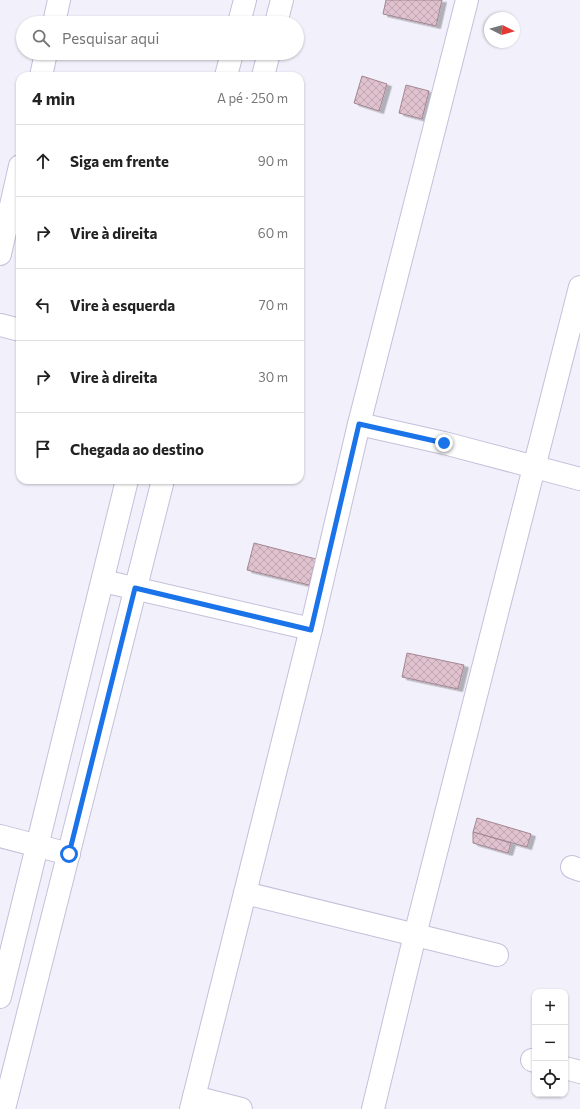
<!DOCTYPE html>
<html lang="pt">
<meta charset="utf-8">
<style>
:root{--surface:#fff;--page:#f6f6f6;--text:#222;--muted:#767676;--line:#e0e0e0}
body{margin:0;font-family:Commissioner,sans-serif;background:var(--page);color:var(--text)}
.controls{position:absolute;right:12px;bottom:12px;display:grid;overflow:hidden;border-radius:8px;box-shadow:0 1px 3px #0004}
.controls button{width:36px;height:36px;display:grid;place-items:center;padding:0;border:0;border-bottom:1px solid var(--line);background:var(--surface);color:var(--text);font:20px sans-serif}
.compass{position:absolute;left:484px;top:12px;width:36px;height:36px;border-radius:50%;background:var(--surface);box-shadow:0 1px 3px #0004;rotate:96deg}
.stop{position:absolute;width:12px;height:12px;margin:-9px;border:3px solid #1a73e8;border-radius:50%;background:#fff}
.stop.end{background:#1a73e8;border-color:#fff;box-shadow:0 1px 4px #0008}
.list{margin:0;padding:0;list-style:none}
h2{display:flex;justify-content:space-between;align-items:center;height:52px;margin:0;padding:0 16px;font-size:17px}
h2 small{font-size:13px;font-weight:400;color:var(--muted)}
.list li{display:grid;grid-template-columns:26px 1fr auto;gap:12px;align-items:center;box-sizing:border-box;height:72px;padding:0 16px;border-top:1px solid var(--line)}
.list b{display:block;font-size:15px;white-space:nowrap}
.list em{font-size:13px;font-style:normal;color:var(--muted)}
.icon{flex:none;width:22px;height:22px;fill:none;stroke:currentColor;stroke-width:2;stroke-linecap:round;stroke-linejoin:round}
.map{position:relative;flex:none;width:580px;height:1109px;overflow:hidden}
.search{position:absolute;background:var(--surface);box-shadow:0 1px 3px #0004;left:16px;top:16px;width:288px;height:44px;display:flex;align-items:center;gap:10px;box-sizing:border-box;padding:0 14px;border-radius:22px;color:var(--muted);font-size:15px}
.panel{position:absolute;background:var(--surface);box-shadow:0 1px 3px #0004;left:16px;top:72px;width:288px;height:412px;border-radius:12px}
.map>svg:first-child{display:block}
.building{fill:url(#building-cross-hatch);stroke:#a28692;filter:url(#shadow)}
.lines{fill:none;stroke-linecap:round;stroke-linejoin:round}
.street-casing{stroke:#c4c0db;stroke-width:24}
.street{stroke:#fff;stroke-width:22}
.route{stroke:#1a73e8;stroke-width:5}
</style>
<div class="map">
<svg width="580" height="1109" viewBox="0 0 580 1109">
<defs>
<pattern id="building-cross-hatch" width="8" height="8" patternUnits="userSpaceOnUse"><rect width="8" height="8" fill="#e0c2cf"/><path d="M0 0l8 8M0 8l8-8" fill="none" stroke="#bfa6b1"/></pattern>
<filter id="shadow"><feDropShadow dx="4.5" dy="2.5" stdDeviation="0" flood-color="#0004"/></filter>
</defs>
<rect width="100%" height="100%" fill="#f2f0fb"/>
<!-- building -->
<g class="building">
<polygon points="386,0 442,0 436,26 383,14"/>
<polygon points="362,76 387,84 379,111 354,103"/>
<polygon points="406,85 429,91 422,119 399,113"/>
<polygon points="254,543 316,559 309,585 247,570"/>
<polygon points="407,653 464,665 458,689 402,677"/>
<polygon points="477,818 531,834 527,847 473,832"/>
<polygon points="473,832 511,843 508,853 473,843"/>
</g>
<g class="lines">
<defs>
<g id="street">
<polyline points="54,23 59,0"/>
<polyline points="239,23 245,0"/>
<polyline points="276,23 282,0"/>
<polyline points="41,76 46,53"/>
<polyline points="226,76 232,53"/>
<polyline points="263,76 269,53"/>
<polyline points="0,254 20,166"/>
<polyline points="0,325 20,330"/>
<polyline points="359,424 444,443 580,479"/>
<polyline points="103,581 311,629"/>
<polyline points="0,836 69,854"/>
<polyline points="572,867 580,870"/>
<polyline points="245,893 497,955"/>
<polyline points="0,997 127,480"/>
<polyline points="532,1060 535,1061"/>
<polyline points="565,1068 580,1072"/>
<polyline points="194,1097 241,1109"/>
<polyline points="4,1109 163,480"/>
<polyline points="191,1109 311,629 359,424 467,0"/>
<polyline points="373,1109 415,935 580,287"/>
</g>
</defs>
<!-- street casing -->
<use href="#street" class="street-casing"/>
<!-- street -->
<use href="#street" class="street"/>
</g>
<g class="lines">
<!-- route -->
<polyline class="route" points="69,854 135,588 311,630 359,424 444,443"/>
</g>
</svg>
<div class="controls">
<button>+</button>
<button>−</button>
<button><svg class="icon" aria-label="locate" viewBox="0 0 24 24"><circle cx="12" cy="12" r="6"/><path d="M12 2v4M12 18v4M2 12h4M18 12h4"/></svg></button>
</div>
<svg class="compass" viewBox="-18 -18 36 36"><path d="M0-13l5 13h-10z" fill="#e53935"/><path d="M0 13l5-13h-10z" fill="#767676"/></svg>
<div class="stop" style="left:69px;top:854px"></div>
<div class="stop end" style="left:444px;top:443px"></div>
<div class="search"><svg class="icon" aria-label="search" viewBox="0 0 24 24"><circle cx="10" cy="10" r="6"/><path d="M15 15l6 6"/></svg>Pesquisar aqui</div>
<section class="panel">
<h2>4 min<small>A pé · 250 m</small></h2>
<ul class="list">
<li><svg class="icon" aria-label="ahead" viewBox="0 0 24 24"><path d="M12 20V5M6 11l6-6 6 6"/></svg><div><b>Siga em frente</b></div><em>90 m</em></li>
<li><svg class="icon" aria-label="right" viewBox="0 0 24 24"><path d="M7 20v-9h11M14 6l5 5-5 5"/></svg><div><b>Vire à direita</b></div><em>60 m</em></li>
<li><svg class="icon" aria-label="left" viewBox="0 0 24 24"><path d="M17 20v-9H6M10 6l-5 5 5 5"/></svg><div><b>Vire à esquerda</b></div><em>70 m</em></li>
<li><svg class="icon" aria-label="right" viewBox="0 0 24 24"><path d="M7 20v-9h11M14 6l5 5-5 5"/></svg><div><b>Vire à direita</b></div><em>30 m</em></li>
<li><svg class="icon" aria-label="arrive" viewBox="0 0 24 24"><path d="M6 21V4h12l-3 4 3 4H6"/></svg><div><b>Chegada ao destino</b></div></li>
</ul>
</section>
</div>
